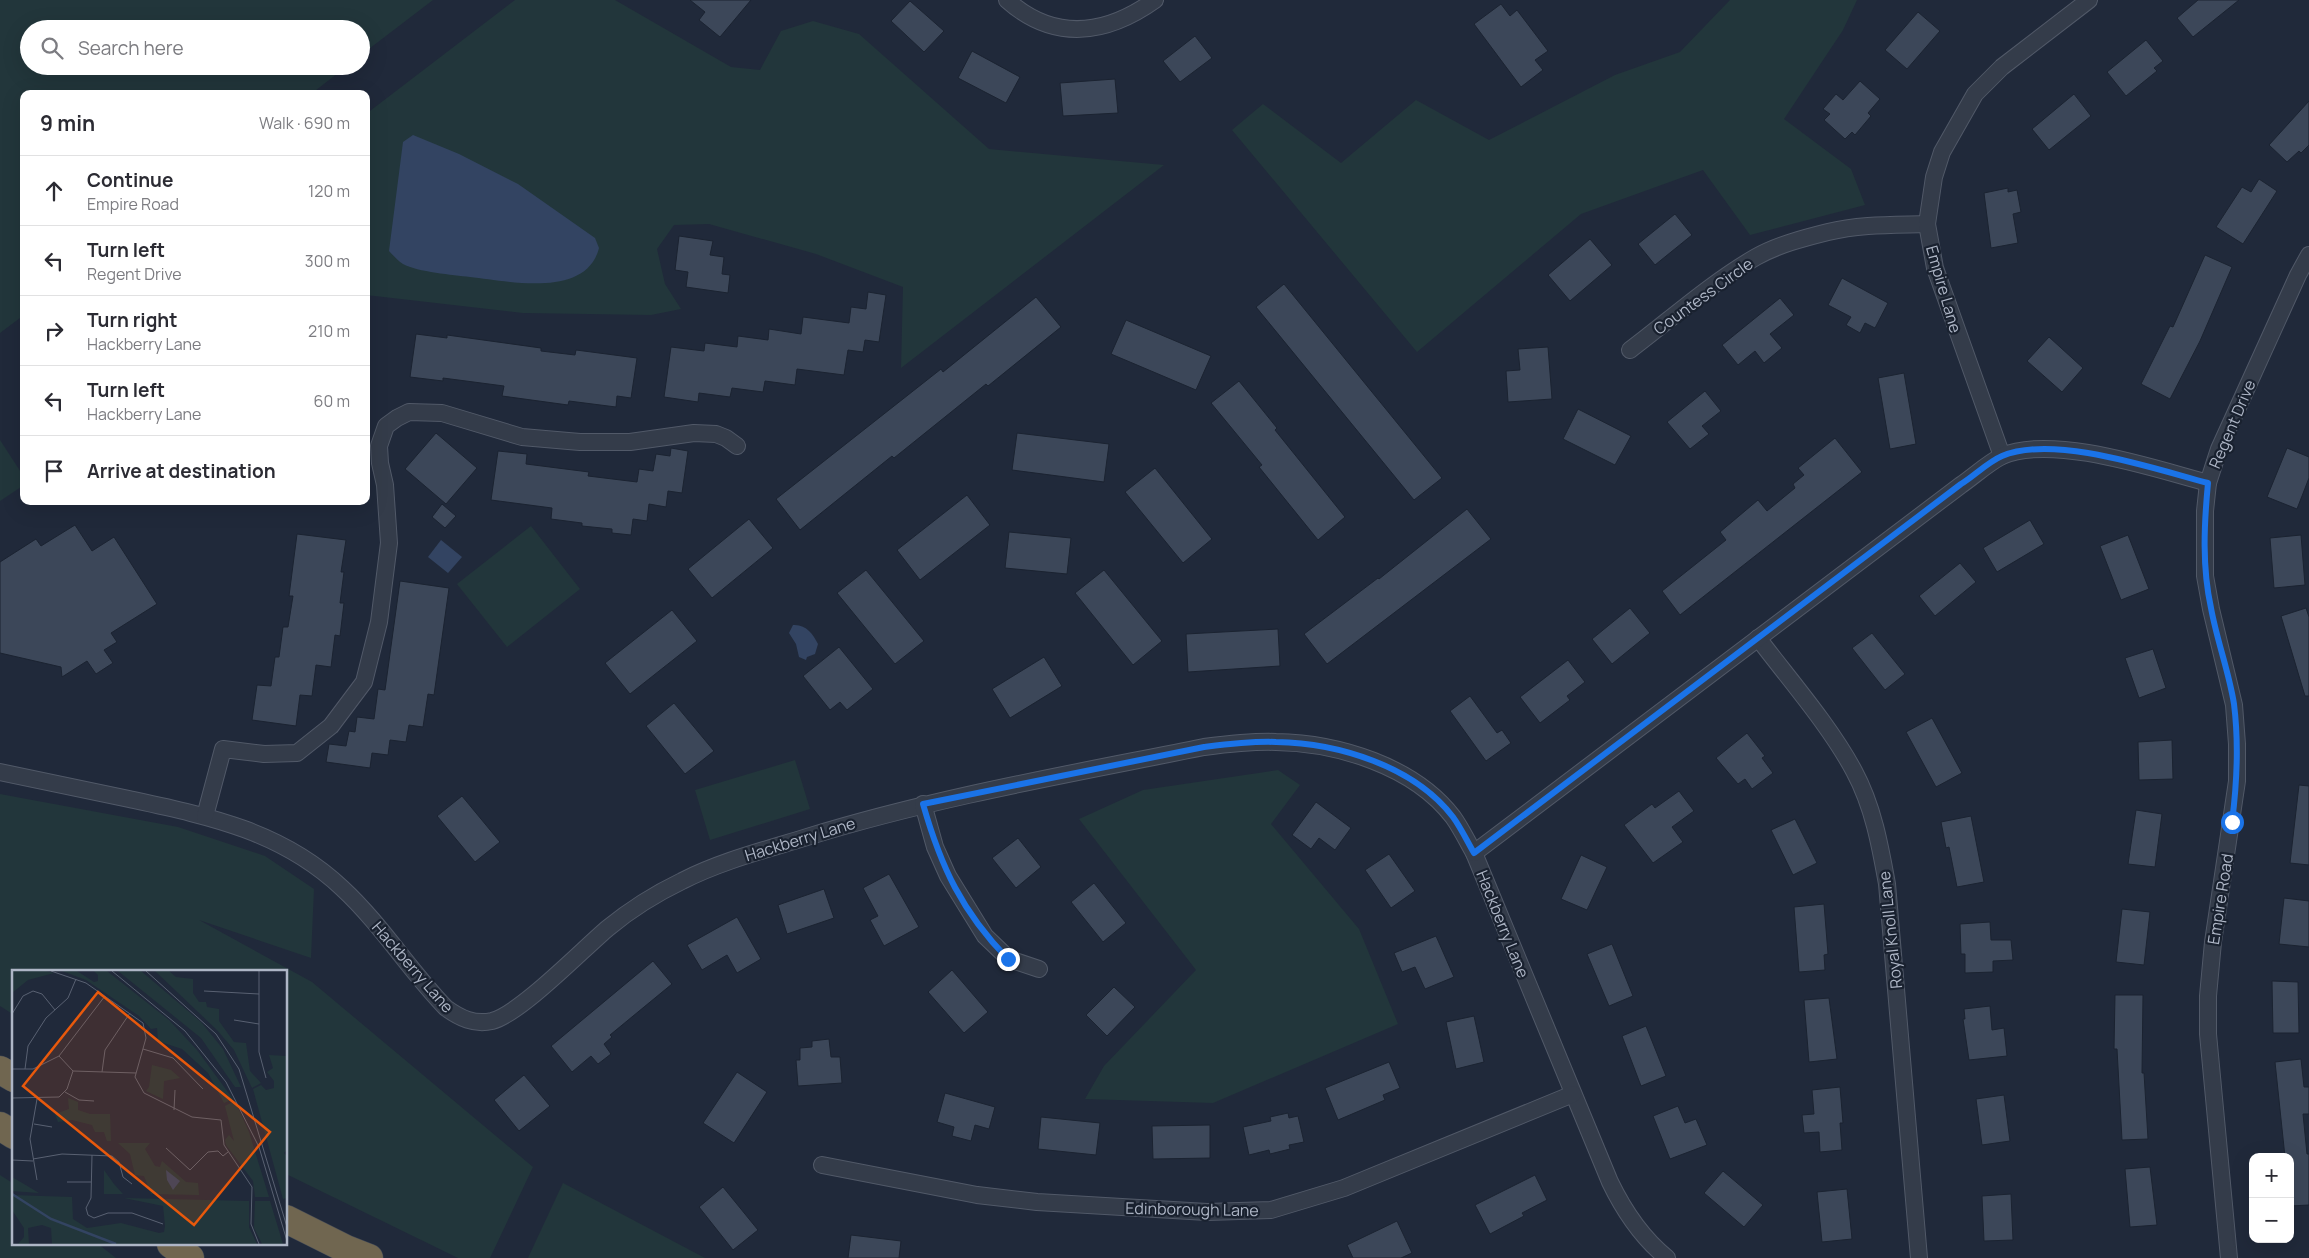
<!DOCTYPE html>
<meta charset="utf-8">
<style>
:root{--surface:#fff;--page:#f7f7f7;--text:#2b2b33;--muted:#7c7c81;--line:#e1e1e2}
body{margin:0;font-family:Manrope,sans-serif;background:var(--page);color:var(--text)}
.controls{position:absolute;right:15px;bottom:15px;display:grid;overflow:hidden;border-radius:10px;box-shadow:0 5px 20px #0002}
.controls button{width:45px;height:45px;display:grid;place-items:center;padding:0;border:0;border-bottom:1px solid var(--line);background:var(--surface);color:var(--text);font:25px sans-serif}
.stop{position:absolute;width:15px;height:15px;margin:-11px;border:4px solid #1a73e8;border-radius:50%;background:#fff}
.stop.end{background:#1a73e8;border-color:#fff;box-shadow:0 1px 5px #0008}
.list{margin:0;padding:0;list-style:none}
h2{display:flex;justify-content:space-between;align-items:center;height:65px;margin:0;padding:0 20px;font-size:21px}
h2 small{font-size:16px;font-weight:400;color:var(--muted)}
.list li{display:grid;grid-template-columns:32px 1fr auto;gap:15px;align-items:center;box-sizing:border-box;height:70px;padding:0 20px;border-top:1px solid var(--line)}
.list b{display:block;font-size:19px;white-space:nowrap}
.list p{margin:0;font-size:16px;white-space:nowrap;color:var(--muted)}
.list em{font-size:16px;font-style:normal;color:var(--muted)}
.icon{flex:none;width:28px;height:28px;fill:none;stroke:currentColor;stroke-width:2;stroke-linecap:round;stroke-linejoin:round}
.map{position:relative;flex:none;width:2309px;height:1258px;overflow:hidden}
.search{position:absolute;background:var(--surface);box-shadow:0 5px 20px #0002;left:20px;top:20px;width:350px;height:55px;display:flex;align-items:center;gap:12px;box-sizing:border-box;padding:0 18px;border-radius:28px;color:var(--muted);font-size:19px}
.panel{position:absolute;background:var(--surface);box-shadow:0 5px 20px #0002;left:20px;top:90px;width:350px;height:415px;border-radius:10px}
.map>svg:first-child{display:block}
.green{fill:#22363b}
.water{fill:#334462}
.building{fill:#3c4759;stroke:#1b2331}
.lines{fill:none;stroke-linecap:round;stroke-linejoin:round}
.minor-casing{stroke:#515968;stroke-width:18}
.motorway-casing{stroke:#3e4655;stroke-width:29}
.minor{stroke:#343c4a;stroke-width:16}
.motorway{stroke:#706650;stroke-width:28}
.route{stroke:#1a73e8;stroke-width:6}
.labels{text-anchor:middle;dominant-baseline:central;stroke-width:4.5;stroke-linejoin:round;paint-order:stroke}
.street-label{font-size:16px;fill:#aeb6c6;stroke:#19212f}
.inset-river{fill:none;stroke:#334462;stroke-width:2.5}
.inset-road{fill:none;stroke:#596172;stroke-width:1}
.view{fill:#e8590c;fill-opacity:0.15;stroke:#e8590c;stroke-width:2.5}
.inset-edge{fill:none;stroke:#aeb6c6;stroke-width:2.5}
</style>
<div class="map">
<svg width="2309" height="1258" viewBox="0 0 2309 1258">
<rect width="100%" height="100%" fill="#20293a"/>
<!-- green -->
<g class="green">
<polygon points="0,0 433,0 361,55 361,29 29,29 29,66 347,66 311,94 24,94 24,315 0,333"/>
<polygon points="515,0 615,0 731,67 760,70 781,31 813,21 859,34 989,149 1164,165 901,368 903,287 816,254 709,224 674,225 657,249 665,284 681,309 651,315 523,313 366,295 366,114"/>
<polygon points="1730,0 1857,0 1843,30 1784,119 1851,169 1865,205 1750,235 1703,170 1581,214 1417,352 1232,130 1263,104 1341,163 1416,100 1489,140 1615,75 1680,52"/>
<polygon points="0,440 24,477 24,485 0,501"/>
<polygon points="531,526 580,589 507,647 457,584"/>
<polygon points="795,760 810,809 710,840 695,790"/>
<polygon points="1278,770 1300,785 1271,824 1359,929 1398,1024 1213,1103 1085,1099 1104,1066 1196,970 1079,819 1143,790"/>
<polygon points="0,794 178,827 265,856 314,889 311,958 199,920 312,982 533,1167 490,1258 458,1258 286,1174 286,972 14,972 14,1015 0,1006"/>
<polygon points="0,1175 14,1184 14,1244 98,1244 116,1258 0,1258"/>
<polygon points="563,1183 705,1258 528,1258"/>
</g>
<!-- water -->
<g class="water">
<path d="M 413,135 L 459,154 L 518,184 L 595,238 L 599,248 C 586,299 508,281 470,277 C 453,275 418,272 403,264 C 398,261 393,255 389,251 L 403,142 Z"/>
<polygon points="441,540 462,557 448,573 428,557"/>
<path d="M 793,625 C 806,624 813,634 818,644 L 815,654 L 807,657 L 806,660 L 799,657 L 796,644 L 789,633 Z"/>
</g>
<!-- building -->
<g class="building">
<polygon points="690,0 751,0 720,37 699,20 705,12"/>
<polygon points="2198,0 2239,0 2193,37 2177,18"/>
<polygon points="910,1 944,31 924,52 891,21"/>
<polygon points="1501,4 1510,16 1517,10 1548,51 1535,60 1543,70 1521,87 1474,24"/>
<polygon points="1918,12 1940,31 1907,69 1885,50"/>
<polygon points="1195,36 1212,58 1180,82 1163,61"/>
<polygon points="2146,40 2163,61 2154,68 2157,71 2126,96 2107,72"/>
<polygon points="972,51 1020,77 1006,103 958,78"/>
<polygon points="1115,79 1118,113 1063,116 1060,83"/>
<polygon points="1860,81 1880,99 1868,113 1871,116 1855,135 1852,132 1845,139 1824,120 1830,114 1823,109 1836,94 1843,100"/>
<polygon points="2074,94 2091,116 2049,150 2032,129"/>
<polygon points="2309,101 2309,145 2301,153 2299,151 2287,162 2269,145"/>
<polygon points="2259,179 2277,191 2243,244 2216,227 2242,187 2251,192"/>
<polygon points="2008,188 2008,192 2017,190 2021,212 2013,214 2018,243 1991,248 1984,193"/>
<polygon points="1675,214 1692,235 1655,265 1638,244"/>
<polygon points="679,236 713,241 710,255 724,257 722,274 730,275 728,293 686,287 688,272 675,270"/>
<polygon points="1590,239 1612,265 1570,301 1548,275"/>
<polygon points="2205,255 2232,267 2200,341 2170,399 2141,384 2170,326 2173,327"/>
<polygon points="1842,278 1888,303 1875,328 1865,323 1860,333 1846,325 1851,317 1828,305"/>
<polygon points="1284,284 1442,478 1414,500 1256,307"/>
<polygon points="868,292 886,295 879,342 865,340 863,352 848,350 844,375 797,369 795,385 765,381 763,392 732,388 730,397 699,393 698,402 664,397 671,347 704,351 705,343 737,347 738,336 768,340 769,329 801,334 803,317 849,323 851,307 866,309"/>
<polygon points="1036,297 1061,327 988,386 986,384 894,458 892,456 800,530 776,499 941,369 943,372"/>
<polygon points="1780,298 1794,315 1770,334 1782,348 1764,363 1755,351 1738,365 1722,345"/>
<polygon points="1126,320 1211,356 1196,390 1111,354"/>
<polygon points="416,334 447,338 447,335 541,348 541,351 575,355 576,350 637,358 631,398 617,396 616,407 569,401 568,405 502,396 504,386 443,378 443,381 410,377"/>
<polygon points="2049,337 2083,368 2062,392 2027,361"/>
<polygon points="1548,347 1552,399 1508,402 1506,371 1520,370 1518,349"/>
<polygon points="1904,373 1916,444 1890,449 1878,378"/>
<polygon points="1239,381 1277,428 1275,430 1345,517 1318,540 1259,467 1262,465 1211,403"/>
<polygon points="1705,391 1721,411 1702,426 1709,434 1690,449 1667,422"/>
<polygon points="1578,409 1631,436 1615,465 1563,439"/>
<polygon points="436,433 477,468 446,504 405,469"/>
<polygon points="1017,433 1109,444 1104,482 1012,470"/>
<polygon points="1835,438 1862,472 1680,615 1662,591 1726,540 1720,532 1758,500 1767,511 1795,488 1793,484 1804,475 1798,468"/>
<polygon points="671,448 688,451 682,493 668,491 666,507 649,504 647,521 633,519 631,535 612,533 612,529 582,526 582,523 551,519 552,508 491,500 498,451 527,454 526,464 589,472 588,476 637,482 639,469 653,471 656,454 670,456"/>
<polygon points="2287,448 2309,457 2309,478 2297,509 2267,497"/>
<polygon points="1155,468 1212,539 1183,563 1125,492"/>
<polygon points="967,495 990,525 920,580 897,550"/>
<polygon points="442,504 456,516 445,528 432,517"/>
<polygon points="1467,509 1491,539 1327,664 1304,634 1378,578 1379,579"/>
<polygon points="749,519 773,548 712,598 688,569"/>
<polygon points="2030,520 2044,544 1997,572 1983,548"/>
<polygon points="75,525 92,551 114,537 157,604 111,633 117,642 104,650 113,663 96,674 87,661 62,677 61,667 0,653 0,562 36,539 41,546"/>
<polygon points="1009,532 1071,538 1067,574 1005,568"/>
<polygon points="297,534 346,540 341,572 344,572 340,603 344,603 340,636 335,635 331,667 316,665 312,696 300,695 296,726 252,720 257,685 271,686 275,657 279,657 283,627 288,627 293,596 289,596"/>
<polygon points="2128,535 2149,589 2121,600 2100,546"/>
<polygon points="2301,535 2305,585 2274,588 2270,538"/>
<polygon points="1960,563 1976,582 1935,616 1919,596"/>
<polygon points="866,570 924,641 895,664 837,593"/>
<polygon points="1104,570 1162,641 1133,665 1075,593"/>
<polygon points="400,581 449,588 434,695 428,694 423,727 409,725 406,742 390,740 388,755 372,753 370,768 326,762 329,744 346,746 349,731 355,732 357,717 374,719 378,689 385,690"/>
<polygon points="1630,608 1650,633 1612,664 1592,639"/>
<polygon points="2306,608 2309,617 2309,696 2305,696 2281,616"/>
<polygon points="672,610 697,641 630,694 605,663"/>
<polygon points="1278,629 1280,666 1188,672 1186,634"/>
<polygon points="1872,633 1905,674 1885,690 1852,648"/>
<polygon points="839,647 873,689 847,710 840,702 830,710 803,676"/>
<polygon points="2153,649 2166,688 2139,698 2125,658"/>
<polygon points="1044,657 1062,686 1010,718 992,689"/>
<polygon points="1568,660 1585,682 1567,696 1570,700 1540,723 1520,697"/>
<polygon points="1470,696 1497,733 1502,730 1511,743 1486,761 1450,711"/>
<polygon points="674,703 714,751 685,774 646,726"/>
<polygon points="1932,718 1962,773 1936,787 1906,732"/>
<polygon points="1747,733 1765,756 1762,758 1773,773 1752,789 1745,779 1738,784 1716,758"/>
<polygon points="2172,740 2173,779 2139,780 2138,742"/>
<polygon points="2299,785 2309,786 2309,865 2290,863"/>
<polygon points="1679,791 1694,811 1672,827 1683,842 1653,863 1624,825 1652,804 1655,808"/>
<polygon points="462,796 500,842 475,862 437,816"/>
<polygon points="1316,802 1351,828 1335,850 1319,838 1311,849 1292,835"/>
<polygon points="2136,810 2162,814 2155,867 2128,864"/>
<polygon points="1971,816 1984,882 1957,887 1949,847 1946,848 1941,822"/>
<polygon points="1795,819 1817,863 1793,875 1771,830"/>
<polygon points="1018,838 1041,867 1016,888 992,858"/>
<polygon points="1389,854 1415,891 1391,908 1365,870"/>
<polygon points="1581,855 1607,867 1587,910 1561,899"/>
<polygon points="889,874 919,927 884,946 870,920 878,916 863,888"/>
<polygon points="1094,883 1126,923 1103,942 1071,902"/>
<polygon points="824,889 834,918 787,934 778,905"/>
<polygon points="2284,898 2309,901 2309,947 2279,944"/>
<polygon points="1824,904 1828,954 1824,955 1825,970 1799,972 1794,907"/>
<polygon points="2122,909 2150,912 2144,965 2116,962"/>
<polygon points="737,917 761,959 737,973 727,955 702,970 687,945"/>
<polygon points="1990,922 1991,940 2011,940 2013,960 1993,961 1993,972 1965,973 1965,954 1961,954 1960,924"/>
<polygon points="1436,936 1454,977 1425,989 1415,967 1402,972 1394,953"/>
<polygon points="1612,944 1633,996 1609,1006 1587,954"/>
<polygon points="653,961 672,984 610,1035 612,1037 604,1044 611,1054 598,1064 591,1056 572,1072 551,1046"/>
<polygon points="952,970 988,1012 964,1033 928,992"/>
<polygon points="2272,981 2298,982 2299,1033 2273,1033"/>
<polygon points="1114,987 1135,1007 1107,1036 1086,1015"/>
<polygon points="2115,995 2143,995 2142,1073 2144,1073 2148,1139 2122,1140 2117,1049 2114,1049"/>
<polygon points="1829,998 1837,1059 1809,1062 1804,1000"/>
<polygon points="1990,1006 1992,1030 2004,1028 2007,1056 1969,1060 1963,1019 1965,1019 1964,1009"/>
<polygon points="1474,1016 1484,1062 1456,1069 1446,1022"/>
<polygon points="1646,1026 1666,1076 1641,1086 1622,1036"/>
<polygon points="829,1039 831,1057 840,1057 842,1083 798,1086 796,1060 800,1060 800,1048 812,1047 812,1041"/>
<polygon points="2301,1059 2304,1087 2309,1087 2309,1114 2303,1114 2307,1154 2309,1154 2309,1205 2290,1206 2290,1157 2285,1157 2275,1062"/>
<polygon points="1389,1062 1400,1088 1383,1095 1385,1100 1338,1120 1325,1088"/>
<polygon points="737,1072 767,1092 734,1143 703,1123"/>
<polygon points="524,1075 550,1106 519,1131 494,1100"/>
<polygon points="1840,1087 1843,1123 1840,1123 1842,1150 1820,1152 1819,1132 1804,1133 1802,1115 1814,1114 1812,1090"/>
<polygon points="945,1093 995,1107 989,1129 975,1125 971,1141 952,1136 954,1127 937,1122"/>
<polygon points="2004,1095 2010,1141 1982,1145 1976,1099"/>
<polygon points="1678,1106 1685,1123 1696,1119 1707,1145 1670,1159 1653,1116"/>
<polygon points="1288,1113 1289,1118 1298,1116 1304,1142 1289,1145 1290,1149 1270,1154 1269,1150 1249,1155 1243,1127 1271,1121 1270,1117"/>
<polygon points="1041,1117 1100,1123 1096,1155 1038,1149"/>
<polygon points="1210,1125 1210,1158 1153,1159 1152,1126"/>
<polygon points="2150,1167 2157,1225 2130,1227 2125,1169"/>
<polygon points="1723,1171 1763,1205 1744,1227 1704,1193"/>
<polygon points="1535,1175 1547,1200 1522,1213 1524,1216 1490,1234 1475,1205"/>
<polygon points="723,1187 758,1230 733,1250 699,1207"/>
<polygon points="1847,1189 1852,1239 1822,1242 1817,1192"/>
<polygon points="2011,1194 2013,1240 1984,1241 1982,1196"/>
<polygon points="1397,1221 1412,1253 1401,1258 1353,1258 1347,1245"/>
<polygon points="851,1235 901,1241 899,1258 848,1258"/>
</g>
<g class="lines">
<defs>
<g id="minor">
<path d="M 1007,0 C 1054,42 1106,35 1155,0"/>
<path d="M 1630,350 C 1671,319 1711,283 1756,257 C 1777,245 1804,238 1828,232 C 1860,224 1894,225 1927,224"/>
<polyline points="2002,456 1935,268 1927,224 1934,177 1942,152 1975,94 2002,67 2089,0"/>
<path d="M 1758,638 C 1789,679 1830,726 1854,771 C 1873,806 1880,845 1887,884 L 1919,1258"/>
<path d="M 0,772 C 43,781 86,790 129,799 C 208,816 282,831 342,888 C 381,924 409,970 446,1008 C 460,1018 474,1025 492,1021 C 520,1014 583,949 608,928 C 631,909 655,894 682,881 C 721,861 765,850 807,837 C 937,797 1070,774 1204,747 C 1228,744 1252,741 1276,742 C 1338,743 1414,766 1453,817 C 1461,828 1467,841 1474,853 L 1610,1182 C 1624,1211 1641,1237 1667,1258"/>
<polyline points="923,804 935,847 948,876 985,936 1009,959 1039,969"/>
<polyline points="205,816 223,749 264,754 297,753 331,726 364,682 379,622 389,543 385,485 380,463 379,446 386,426 397,418 409,412 442,413 522,437 580,442 630,442 694,433 716,434 726,438 737,446"/>
<path d="M 1474,853 L 1961,485 C 1974,476 1988,463 2002,456 C 2053,434 2155,469 2208,483"/>
<polyline points="822,1165 977,1195 1037,1202 1207,1212 1271,1210 1344,1188 1573,1094"/>
<polyline points="2229,1258 2208,1034 2208,996 2213,942 2237,781 2237,744 2234,705 2211,609 2205,576 2205,511 2208,483 2219,449 2298,275 2309,255"/>
</g>
<g id="motorway">
<polyline points="0,1070 14,1078"/>
<polyline points="0,1126 14,1135"/>
<polyline points="286,1219 346,1249 369,1258"/>
<polyline points="171,1244 190,1258"/>
</g>
</defs>
<!-- minor casing -->
<use href="#minor" class="minor-casing"/>
<!-- motorway casing -->
<use href="#motorway" class="motorway-casing"/>
<!-- minor -->
<use href="#minor" class="minor"/>
<!-- motorway -->
<use href="#motorway" class="motorway"/>
</g>
<g class="lines">
<!-- route -->
<path class="route" d="M 1008,959 C 962,912 941,867 923,804 L 1204,747 C 1228,744 1251,741 1276,742 C 1338,743 1414,766 1453,817 C 1461,828 1467,841 1474,853 L 1961,484 C 1974,476 1988,462 2002,456 C 2054,434 2155,469 2208,483 C 2204,525 2202,567 2211,608 C 2217,641 2229,672 2234,704 C 2239,744 2237,783 2232,822"/>
</g>
<g class="labels">
<!-- street labels -->
<g class="street-label">
<text transform="translate(1944 289) rotate(74)">Empire Lane</text>
<text transform="translate(1703 296) rotate(-36)">Countess Circle</text>
<text transform="translate(2232 424) rotate(-67)">Regent Drive</text>
<text transform="translate(800 839) rotate(-17)">Hackberry Lane</text>
<text transform="translate(2220 899) rotate(-81)">Empire Road</text>
<text transform="translate(1503 924) rotate(68)">Hackberry Lane</text>
<text transform="translate(1890 930) rotate(-96)">Royal Knoll Lane</text>
<text transform="translate(413 967) rotate(49)">Hackberry Lane</text>
<text transform="translate(1192 1209) rotate(1)">Edinborough Lane</text>
</g>
</g>
<!-- overview -->
<g transform="translate(12 970)">
<rect width="275" height="275" fill="#20293a"/>
<path d="M 0,1 L 34,1 L 42,3 L 16,10 L 0,23 ZM 50,1 L 65,1 L 82,12 L 86,11 L 86,5 L 82,1 L 95,1 L 157,50 L 185,80 L 221,129 L 212,133 L 196,103 L 170,79 L 146,71 L 145,58 L 139,59 L 127,46 L 74,10 ZM 106,1 L 129,1 L 189,52 L 211,79 L 229,117 L 223,117 L 189,68 ZM 143,1 L 157,1 L 164,7 L 181,9 L 181,23 L 187,32 L 194,32 L 195,37 L 207,39 L 207,51 L 222,72 L 234,73 L 238,101 L 249,113 L 240,118 L 222,80 L 205,60 ZM 257,85 L 275,86 L 275,180 L 272,183 L 275,186 L 275,228 L 271,229 L 241,119 L 249,115 L 254,120 L 262,118 L 262,111 L 255,102 L 261,98 ZM 140,95 L 159,100 L 168,108 L 152,111 L 151,129 L 134,121 L 137,117 ZM 56,128 L 66,132 L 66,140 L 78,144 L 98,144 L 99,171 L 95,171 L 92,162 L 83,162 L 80,155 L 60,150 L 46,152 L 43,144 L 57,139 ZM 223,131 L 237,162 L 257,227 L 243,227 L 241,211 L 214,175 L 213,170 L 217,165 L 222,171 L 213,136 ZM 106,173 L 138,173 L 133,179 L 143,196 L 148,197 L 150,191 L 174,212 L 186,213 L 187,225 L 139,224 L 132,206 L 123,205 L 118,184 ZM 92,200 L 102,214 L 111,224 L 92,224 ZM 0,207 L 12,214 L 27,223 L 0,221 ZM 0,225 L 60,227 L 61,249 L 75,258 L 109,253 L 147,263 L 152,262 L 153,256 L 151,236 L 112,228 L 237,231 L 237,257 L 245,274 L 40,274 L 39,258 L 30,255 L 16,258 L 17,274 L 6,274 L 12,267 L 12,258 L 0,240 ZM 243,231 L 258,231 L 271,274 L 250,274 L 242,258 Z" fill="#22363b"/>
<path d="M 154,200 L 168,211 L 161,220 L 155,210 Z" fill="#334462"/>
<path class="inset-river" d="M 0,224 L 39,249 L 104,274"/>
<path class="inset-road" d="M 39,1 L 74,13 L 131,53 L 134,68 L 123,107 L 132,123 L 180,147 L 209,150 L 212,175 L 240,217 L 239,254 L 247,274M 100,1 L 173,61 L 214,112 L 247,177 L 275,271M 134,1 L 204,64 L 227,99 L 275,257M 247,1 L 247,82 L 254,108M 192,21 L 247,24M 0,44 L 11,26 L 21,21 L 30,24 L 43,40M 222,50 L 247,54M 131,79 L 161,88 L 191,119M 47,86 L 61,101 L 124,103M 0,99 L 21,99 L 47,86 L 93,26M 13,99 L 16,76 L 34,48 L 56,28 L 64,9M 90,102 L 93,80 L 118,43M 53,122 L 67,130 L 82,131M 0,128 L 47,127 L 55,119 L 61,101M 25,129 L 18,169 L 25,210M 162,140 L 163,120M 22,154 L 40,157M 154,178 L 178,200 L 196,182 L 206,181 L 211,186 L 216,182M 80,185 L 79,228 L 74,238 L 76,245 L 82,248 L 96,243 L 120,243 L 151,254M 21,189 L 50,184 L 100,186 L 107,192 L 111,207 L 120,214M 0,190 L 21,191M 55,212 L 79,212"/>
<path class="view" d="M 86,22 L 258,162 L 182,255 L 11,116 Z"/>
<rect width="275" height="275" class="inset-edge"/>
</g>
</svg>
<div class="controls">
<button>+</button>
<button>−</button>
</div>
<div class="stop" style="left:2232px;top:822px"></div>
<div class="stop end" style="left:1008px;top:959px"></div>
<div class="search"><svg class="icon" aria-label="search" viewBox="0 0 24 24"><circle cx="10" cy="10" r="6"/><path d="M15 15l6 6"/></svg>Search here</div>
<section class="panel">
<h2>9 min<small>Walk · 690 m</small></h2>
<ul class="list">
<li><svg class="icon" aria-label="ahead" viewBox="0 0 24 24"><path d="M12 20V5M6 11l6-6 6 6"/></svg><div><b>Continue</b><p>Empire Road</p></div><em>120 m</em></li>
<li><svg class="icon" aria-label="left" viewBox="0 0 24 24"><path d="M17 20v-9H6M10 6l-5 5 5 5"/></svg><div><b>Turn left</b><p>Regent Drive</p></div><em>300 m</em></li>
<li><svg class="icon" aria-label="right" viewBox="0 0 24 24"><path d="M7 20v-9h11M14 6l5 5-5 5"/></svg><div><b>Turn right</b><p>Hackberry Lane</p></div><em>210 m</em></li>
<li><svg class="icon" aria-label="left" viewBox="0 0 24 24"><path d="M17 20v-9H6M10 6l-5 5 5 5"/></svg><div><b>Turn left</b><p>Hackberry Lane</p></div><em>60 m</em></li>
<li><svg class="icon" aria-label="arrive" viewBox="0 0 24 24"><path d="M6 21V4h12l-3 4 3 4H6"/></svg><div><b>Arrive at destination</b></div></li>
</ul>
</section>
</div>
